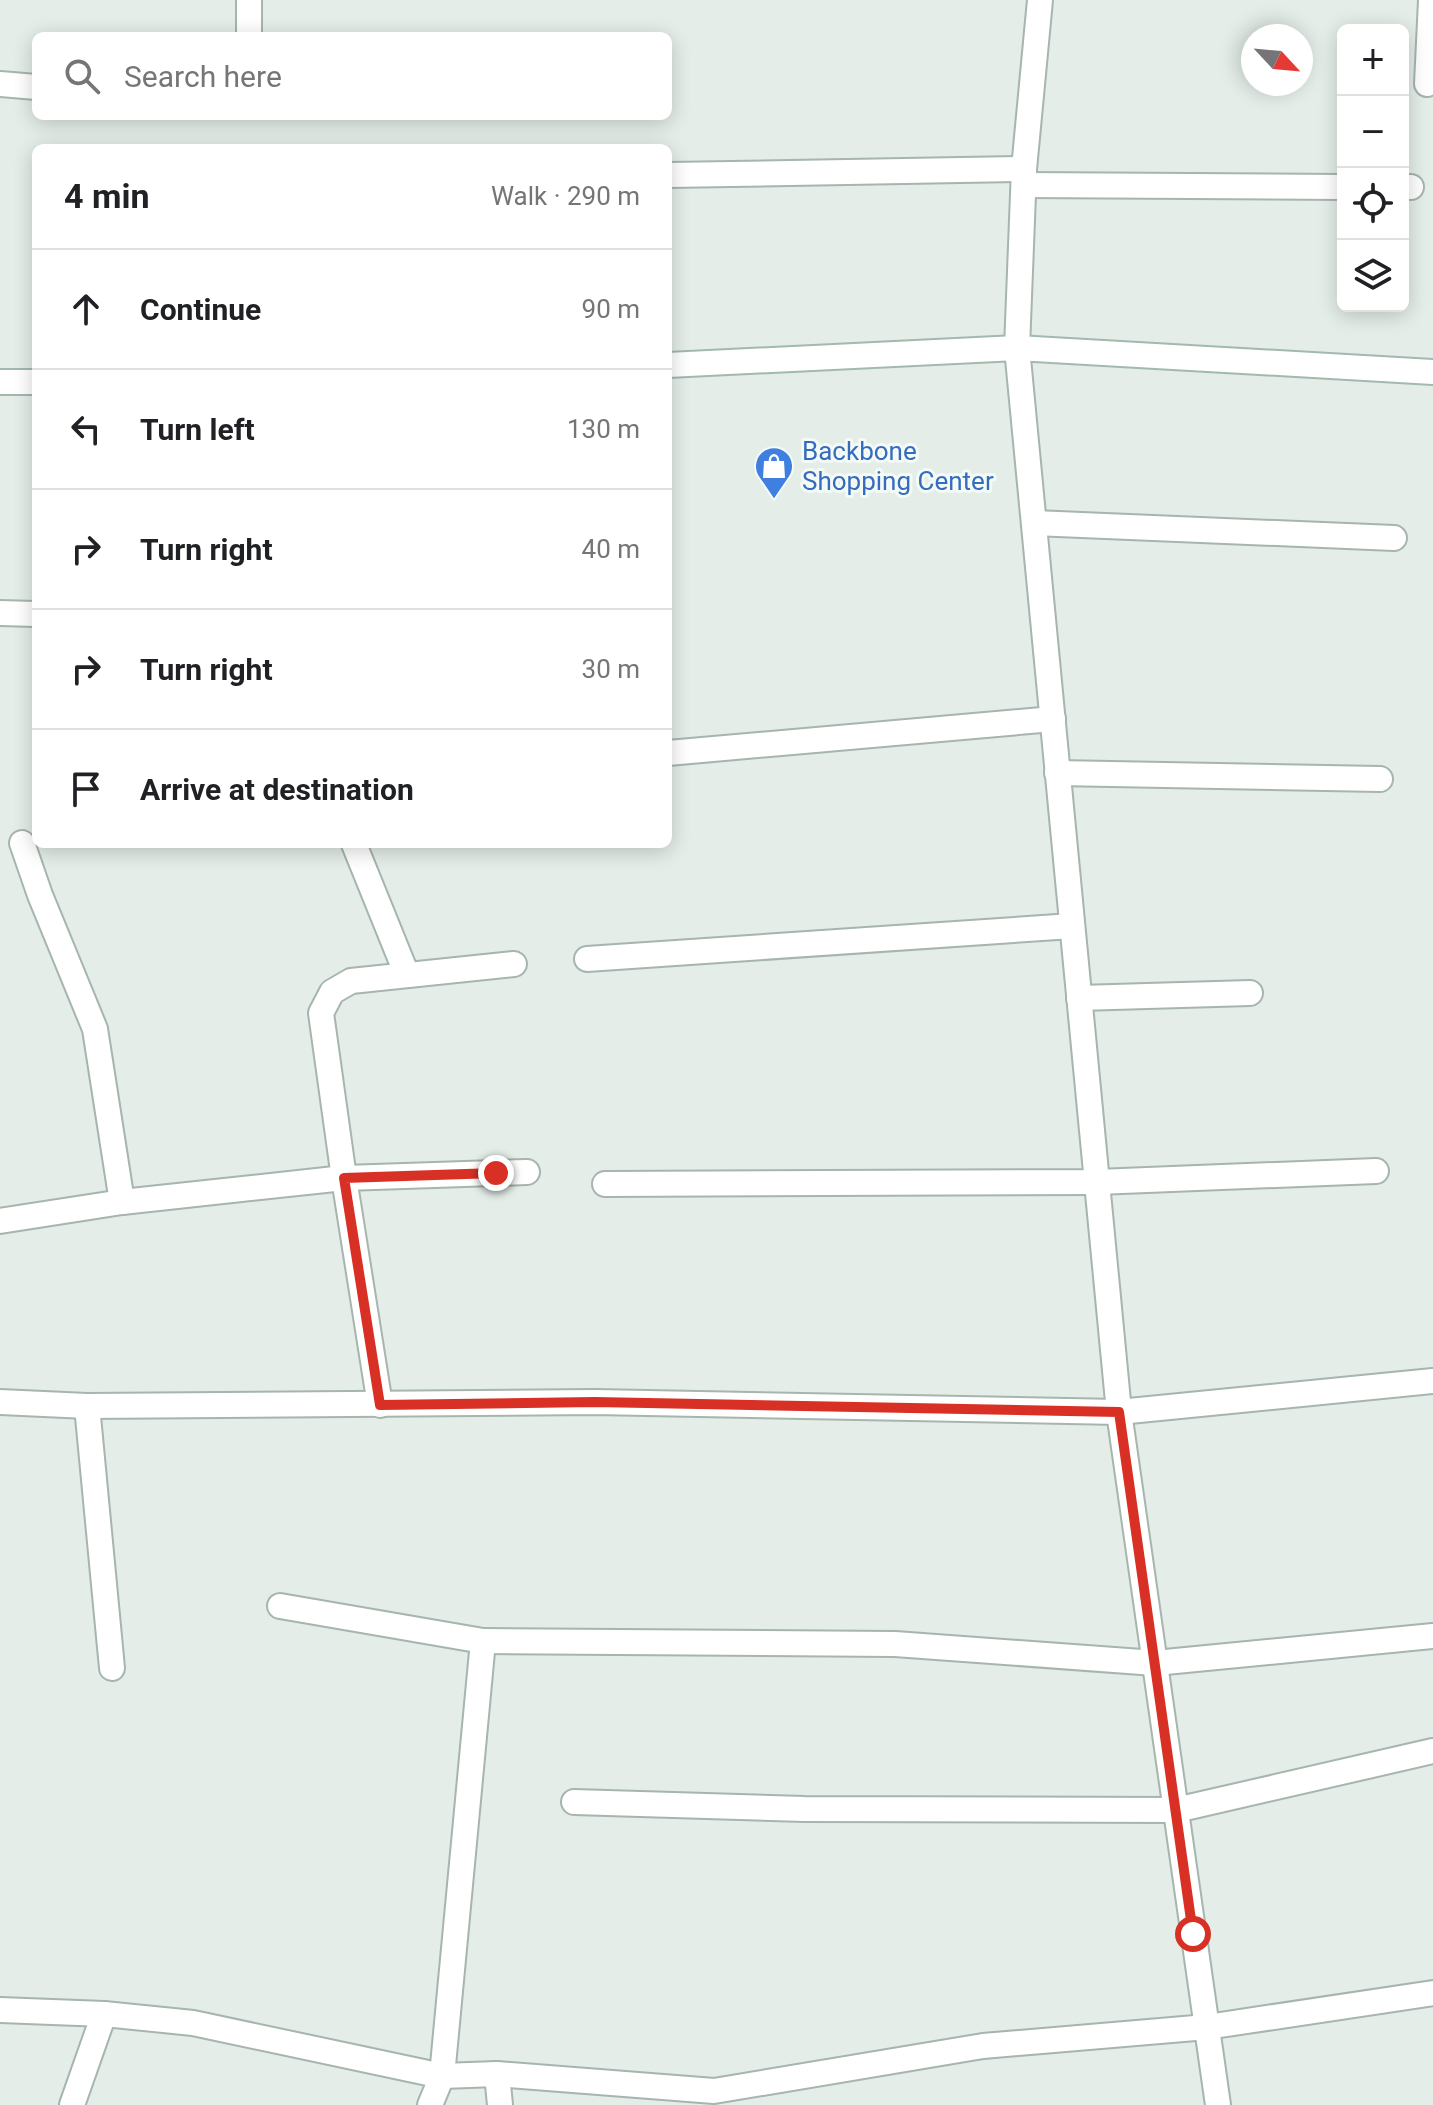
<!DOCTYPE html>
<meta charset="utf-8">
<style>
:root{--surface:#fff;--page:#f2f2f2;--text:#202124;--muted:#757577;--line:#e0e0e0}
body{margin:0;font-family:Roboto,sans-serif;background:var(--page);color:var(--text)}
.controls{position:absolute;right:24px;top:24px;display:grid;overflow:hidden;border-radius:12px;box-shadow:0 4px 20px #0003}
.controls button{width:72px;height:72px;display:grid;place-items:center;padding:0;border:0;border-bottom:2px solid var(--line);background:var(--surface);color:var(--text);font:40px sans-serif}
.compass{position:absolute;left:1241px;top:24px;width:72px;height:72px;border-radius:50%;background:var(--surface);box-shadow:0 4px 20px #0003;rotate:116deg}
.stop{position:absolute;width:24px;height:24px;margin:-18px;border:6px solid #d93025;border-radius:50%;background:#fff}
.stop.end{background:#d93025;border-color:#fff;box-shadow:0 2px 8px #0008}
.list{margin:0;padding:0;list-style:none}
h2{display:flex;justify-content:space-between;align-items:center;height:104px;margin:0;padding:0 32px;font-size:34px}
h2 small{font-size:26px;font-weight:400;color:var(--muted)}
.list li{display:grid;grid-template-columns:52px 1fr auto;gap:24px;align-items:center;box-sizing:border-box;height:120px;padding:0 32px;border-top:2px solid var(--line)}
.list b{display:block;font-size:30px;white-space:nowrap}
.list em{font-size:26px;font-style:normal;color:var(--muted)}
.icon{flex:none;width:44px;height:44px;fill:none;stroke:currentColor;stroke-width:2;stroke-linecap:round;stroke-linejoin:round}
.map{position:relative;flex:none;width:1433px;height:2105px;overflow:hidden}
.search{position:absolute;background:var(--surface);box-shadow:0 4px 20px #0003;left:32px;top:32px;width:640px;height:88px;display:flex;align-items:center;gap:20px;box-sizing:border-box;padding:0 28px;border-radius:12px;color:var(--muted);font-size:30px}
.panel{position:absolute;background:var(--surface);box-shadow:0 4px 20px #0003;left:32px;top:144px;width:640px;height:704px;border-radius:12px}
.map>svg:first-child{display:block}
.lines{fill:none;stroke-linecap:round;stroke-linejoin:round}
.minor-casing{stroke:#a6b5ae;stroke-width:28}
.secondary-casing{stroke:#a2b9ae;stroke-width:28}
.minor{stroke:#fff;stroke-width:24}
.secondary{stroke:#fff;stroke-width:24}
.route{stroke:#d93025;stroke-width:10}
.labels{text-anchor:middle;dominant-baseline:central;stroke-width:6;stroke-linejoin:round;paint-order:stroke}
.shop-label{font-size:26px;fill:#366cbe;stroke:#f4faf6;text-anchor:start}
</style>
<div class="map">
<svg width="1433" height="2105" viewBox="0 0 1433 2105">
<rect width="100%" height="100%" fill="#e4ede8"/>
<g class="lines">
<defs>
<g id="minor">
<polyline points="1040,0 1024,169 1017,348 1119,1412 1218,2105"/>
<polyline points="249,36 249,0"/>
<polyline points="0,84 36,87"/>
<polyline points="1427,84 1431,0"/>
<polyline points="668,175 1024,169"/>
<polyline points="1024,185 1343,187"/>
<polyline points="1403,187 1411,187"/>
<polyline points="1034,523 1394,538"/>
<polyline points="0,613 36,614"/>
<polyline points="668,753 1053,719"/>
<polyline points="1057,773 1380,779"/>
<polyline points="22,843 40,895 95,1029 122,1202"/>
<polyline points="354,844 407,975"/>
<polyline points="587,959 1072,926"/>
<polyline points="1079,998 1250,993"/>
<polyline points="605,1184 1097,1182 1376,1171"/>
<polyline points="0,1221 122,1202 344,1178 527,1172"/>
<polyline points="0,1402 87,1406 595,1402 1119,1412 1433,1381"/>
<polyline points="380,1405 344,1178 321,1013 332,992 351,981 514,964"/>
<polyline points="87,1406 112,1668"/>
<polyline points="280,1606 483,1641 442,2076 430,2105"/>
<polyline points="483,1641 895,1644 1155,1663 1433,1636"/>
<polyline points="574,1802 804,1809 1176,1810 1433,1751"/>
<polyline points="0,2010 104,2014 193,2023 442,2076 497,2074 714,2091 983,2046 1207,2027 1433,1993"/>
<polyline points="497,2074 500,2105"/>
<polyline points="72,2105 104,2014"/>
</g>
<g id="secondary">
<polyline points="668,365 1017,348 1433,372"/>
<polyline points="0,382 36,382"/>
</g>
</defs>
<!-- minor casing -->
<use href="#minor" class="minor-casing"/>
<!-- secondary casing -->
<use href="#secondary" class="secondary-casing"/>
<!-- minor -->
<use href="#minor" class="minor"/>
<!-- secondary -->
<use href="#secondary" class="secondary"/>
</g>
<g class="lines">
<!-- route -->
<polyline class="route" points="496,1173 344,1178 380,1405 595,1402 1119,1412 1193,1934"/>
</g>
<!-- icons -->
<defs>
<symbol id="shop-pin" viewBox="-11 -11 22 30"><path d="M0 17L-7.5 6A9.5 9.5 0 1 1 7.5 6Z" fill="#3f7fe0" stroke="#f4faf6"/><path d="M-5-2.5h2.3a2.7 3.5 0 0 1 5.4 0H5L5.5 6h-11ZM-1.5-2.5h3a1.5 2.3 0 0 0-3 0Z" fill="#fff"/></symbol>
</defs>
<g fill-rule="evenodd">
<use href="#shop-pin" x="752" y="444" width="44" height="60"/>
</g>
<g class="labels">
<!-- shop labels -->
<g class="shop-label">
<text x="802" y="451">Backbone<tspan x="802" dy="30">Shopping Center</tspan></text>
</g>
</g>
</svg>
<div class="controls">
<button>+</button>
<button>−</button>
<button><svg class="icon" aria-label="locate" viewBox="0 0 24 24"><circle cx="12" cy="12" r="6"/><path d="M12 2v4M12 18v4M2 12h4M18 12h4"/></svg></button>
<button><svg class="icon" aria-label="layers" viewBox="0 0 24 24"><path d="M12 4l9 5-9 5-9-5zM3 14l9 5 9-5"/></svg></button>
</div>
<svg class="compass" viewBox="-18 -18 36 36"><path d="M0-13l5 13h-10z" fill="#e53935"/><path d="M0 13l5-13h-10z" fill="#757577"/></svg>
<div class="stop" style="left:1193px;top:1934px"></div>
<div class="stop end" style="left:496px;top:1173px"></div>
<div class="search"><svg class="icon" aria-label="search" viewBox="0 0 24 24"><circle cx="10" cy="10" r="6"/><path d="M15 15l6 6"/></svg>Search here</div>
<section class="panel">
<h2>4 min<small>Walk · 290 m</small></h2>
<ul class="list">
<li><svg class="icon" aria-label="ahead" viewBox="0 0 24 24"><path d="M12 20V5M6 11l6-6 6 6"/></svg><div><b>Continue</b></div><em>90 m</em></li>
<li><svg class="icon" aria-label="left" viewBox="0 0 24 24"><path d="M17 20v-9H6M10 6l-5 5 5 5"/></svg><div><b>Turn left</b></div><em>130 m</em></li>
<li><svg class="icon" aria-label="right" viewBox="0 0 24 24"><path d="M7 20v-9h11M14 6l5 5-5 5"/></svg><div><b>Turn right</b></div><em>40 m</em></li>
<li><svg class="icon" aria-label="right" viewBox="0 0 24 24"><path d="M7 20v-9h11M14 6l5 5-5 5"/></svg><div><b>Turn right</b></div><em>30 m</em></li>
<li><svg class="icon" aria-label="arrive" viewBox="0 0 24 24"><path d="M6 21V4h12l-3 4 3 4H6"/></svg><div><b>Arrive at destination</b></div></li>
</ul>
</section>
</div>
